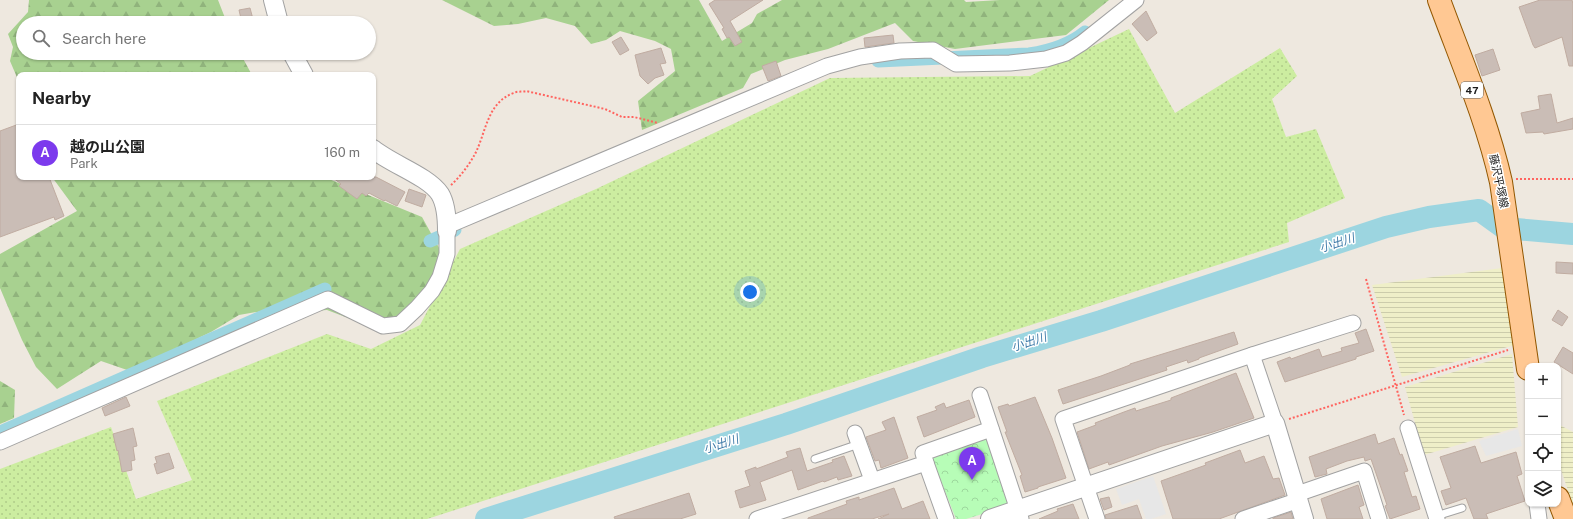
<!DOCTYPE html>
<meta charset="utf-8">
<style>
:root{--surface:#fff;--page:#f2f2f2;--text:#222;--muted:#767676;--line:#e0e0e0;--accent:#7c3aed}
body{margin:0;font-family:"Public Sans","Noto Sans JP",sans-serif;background:var(--page);color:var(--text)}
.controls{position:absolute;right:12px;bottom:12px;display:grid;overflow:hidden;border-radius:8px;box-shadow:0 1px 3px #0004}
.controls button{width:36px;height:36px;display:grid;place-items:center;padding:0;border:0;border-bottom:1px solid var(--line);background:var(--surface);color:var(--text);font:20px sans-serif}
.you{position:absolute;left:750px;top:292px;width:14px;height:14px;margin:-10px;border:3px solid #fff;border-radius:50%;background:#1a73e8;box-shadow:0 0 0 6px #1a73e833}
.badge{display:grid;place-items:center;width:26px;height:26px;border-radius:50%;background:var(--accent);color:#fff;font-size:13px;font-weight:700}
.pin{position:absolute;translate:-50% -33px;filter:drop-shadow(0 1px 2px #0008)}
.pin::after{content:'';position:absolute;top:21px;width:14px;height:12px;background:inherit;clip-path:polygon(0 0,100% 0,50% 100%)}
.list{margin:0;padding:0;list-style:none}
h2{display:flex;justify-content:space-between;align-items:center;height:52px;margin:0;padding:0 16px;font-size:17px}
h2 small{font-size:13px;font-weight:400;color:var(--muted)}
.list li{display:grid;grid-template-columns:26px 1fr auto;gap:12px;align-items:center;box-sizing:border-box;height:56px;padding:0 16px;border-top:1px solid var(--line)}
.list b{display:block;font-size:15px;white-space:nowrap}
.list p{margin:0;font-size:13px;white-space:nowrap;color:var(--muted)}
.list em{font-size:13px;font-style:normal;color:var(--muted)}
.icon{flex:none;width:22px;height:22px;fill:none;stroke:currentColor;stroke-width:2;stroke-linecap:round;stroke-linejoin:round}
.map{position:relative;flex:none;width:1573px;height:519px;overflow:hidden}
.search{position:absolute;background:var(--surface);box-shadow:0 1px 3px #0004;left:16px;top:16px;width:360px;height:44px;display:flex;align-items:center;gap:10px;box-sizing:border-box;padding:0 14px;border-radius:22px;color:var(--muted);font-size:15px}
.panel{position:absolute;background:var(--surface);box-shadow:0 1px 3px #0004;left:16px;top:72px;width:360px;height:108px;border-radius:8px}
.map>svg:first-child{display:block}
.farmland{fill:url(#farmland-rules)}
.grass{fill:url(#grass-dots)}
.forest{fill:url(#forest-firs)}
.park{fill:url(#park-crowns)}
.parking{fill:#e7e7e7}
.lines{fill:none;stroke-linecap:round;stroke-linejoin:round}
.canal{stroke:#9cd5e0;stroke-width:13}
.river{stroke:#9cd5e0;stroke-width:22}
.building{fill:#cabdb6;stroke:#c0aca1}
.service-casing{stroke:#a2a2a2;stroke-width:9}
.minor-casing{stroke:#a2a2a2;stroke-width:17}
.tertiary-casing{stroke:#a2a2a2;stroke-width:20}
.primary-casing{stroke:#925700;stroke-width:24}
.path{stroke:#ff645f;stroke-width:2;stroke-dasharray:2 2;stroke-linecap:butt}
.service{stroke:#fff;stroke-width:7}
.minor{stroke:#fff;stroke-width:15}
.tertiary{stroke:#fff;stroke-width:18}
.primary{stroke:#ffc893;stroke-width:22}
.labels{text-anchor:middle;dominant-baseline:central;stroke-width:3;stroke-linejoin:round;paint-order:stroke}
.shield{fill:#fff;stroke:#5f5f5f;stroke-width:1}
.shield-label{font-size:10px;font-weight:bold;fill:#1b1b1b}
.street-label{font-size:11px;fill:#1b1b1b;stroke:#fff}
.water-label{font-size:12px;font-style:italic;fill:#3f7ba9;stroke:#fff}
</style>
<div class="map">
<svg width="1573" height="519" viewBox="0 0 1573 519">
<defs>
<pattern id="farmland-rules" width="6" height="5" patternUnits="userSpaceOnUse"><rect width="6" height="5" fill="#efefc8"/><path d="M0 2.5h6" fill="none" stroke="#ccccab"/></pattern>
<pattern id="grass-dots" width="8" height="8" patternUnits="userSpaceOnUse"><rect width="8" height="8" fill="#cceda0"/><path d="M2 2h.1M6 6h.1" fill="none" stroke="#afcb89" stroke-width="1.8" stroke-linecap="round"/></pattern>
<pattern id="forest-firs" width="22" height="20" patternUnits="userSpaceOnUse"><rect width="22" height="20" fill="#a8d190"/><path d="M5 1l3.5 6h-7zM16 11l3.5 6h-7z" fill="#90b37c"/></pattern>
<pattern id="park-crowns" width="20" height="18" patternUnits="userSpaceOnUse"><rect width="20" height="18" fill="#b7fdb7"/><path d="M2 6a3 3 0 1 1 6 0M12 15a3 3 0 1 1 6 0" fill="none" stroke="#9dd89d"/></pattern>
</defs>
<rect width="100%" height="100%" fill="#eee8df"/>
<!-- farmland -->
<g class="farmland">
<polygon points="1502,268 1518,344 1402,377 1372,285"/>
<polygon points="1512,354 1518,427 1424,455 1405,387"/>
<polygon points="1558,424 1573,432 1573,505 1558,461"/>
</g>
<!-- grass -->
<polygon class="grass" points="1129,29 1175,113 1280,48 1297,76 1272,99 1286,137 1316,129 1345,198 1287,223 1289,242 427,519 0,519 0,469 111,427 136,499 192,480 157,401 327,334 371,349 420,325 460,249 596,189 830,78 1030,76"/>
<!-- forest -->
<g class="forest">
<polygon points="29,0 218,0 227,23 23,23 23,53 240,53 252,75 19,75 19,82 10,61 13,47 8,34 28,12"/>
<polygon points="442,0 699,0 722,41 752,23 757,14 782,0 964,0 966,2 1000,0 1109,0 1066,35 955,49 913,41 895,23 828,49 785,60 751,74 743,88 642,130 638,101 675,71 671,49 655,41 620,31 606,40 591,44 575,26 546,18 518,24 494,26"/>
<polygon points="52,177 324,177 422,217 443,255 429,286 401,317 377,329 327,310 278,313 262,311 239,315 211,332 130,371 101,361 57,389 36,367 22,340 0,288 0,254 77,211"/>
<polygon points="0,381 15,390 14,418 0,424"/>
</g>
<!-- park -->
<polygon class="park" points="987,436 1012,505 966,519 956,519 931,456"/>
<!-- parking -->
<g class="parking">
<polygon points="1518,429 1522,446 1486,456 1479,441"/>
<polygon points="1153,476 1166,514 1151,519 1146,519 1139,499 1122,505 1116,489"/>
</g>
<g class="lines">
<!-- canal -->
<g class="canal">
<path d="M 878,61 L 1029,54 C 1049,51 1069,45 1085,32"/>
<polyline points="430,241 455,230"/>
<polyline points="0,432 325,289"/>
</g>
<!-- river -->
<polyline class="river" points="486,519 786,424 982,357 1101,321 1386,227 1429,217 1479,210 1504,228 1573,234"/>
</g>
<!-- building -->
<g class="building">
<polygon points="715,0 763,0 730,21 742,42 735,46 729,37 727,38 722,29 724,28 709,4"/>
<polygon points="1540,0 1572,0 1573,4 1573,66 1569,66 1562,37 1535,48 1533,45 1519,7"/>
<polygon points="250,8 254,23 242,23 239,10"/>
<polygon points="1146,11 1157,33 1147,41 1132,24"/>
<polygon points="893,35 894,43 865,47 864,38"/>
<polygon points="621,37 629,50 620,55 612,42"/>
<polygon points="661,48 666,63 660,64 664,75 655,78 648,84 640,76 635,55"/>
<polygon points="1493,49 1500,70 1482,76 1475,55"/>
<polygon points="776,61 781,76 768,81 762,66"/>
<polygon points="1551,94 1557,123 1573,118 1573,129 1544,134 1543,132 1526,133 1521,113 1540,109 1538,96"/>
<polygon points="19,124 19,177 49,177 64,216 55,220 54,217 0,237 0,131"/>
<polygon points="332,177 376,177 405,192 397,206 385,200 384,201 369,193 366,196 362,193 357,199 339,186 341,184"/>
<polygon points="409,189 426,195 422,207 405,201"/>
<polygon points="1556,262 1573,263 1573,274 1556,273"/>
<polygon points="1558,310 1568,317 1562,326 1552,320"/>
<polygon points="1366,329 1374,351 1356,357 1356,359 1285,382 1277,362 1290,357 1291,359 1319,349 1322,357 1342,351 1341,348 1359,343 1355,333"/>
<polygon points="1234,332 1238,344 1199,358 1199,359 1188,363 1187,360 1166,367 1167,370 1063,404 1058,390 1101,376 1130,365 1130,364"/>
<polygon points="1563,347 1573,353 1573,374 1554,362"/>
<polygon points="1236,373 1254,418 1213,432 1162,446 1109,465 1108,462 1089,469 1077,432 1096,425 1095,423 1124,412 1135,408 1136,411 1171,400 1171,398"/>
<polygon points="126,397 130,406 105,416 102,408"/>
<polygon points="1035,397 1052,438 1066,478 1038,487 1038,488 1025,492 1020,476 1022,475 1005,432 1007,432 998,407 1008,404 1009,406"/>
<polygon points="969,400 975,417 924,437 917,417 937,410 935,407 944,403 946,408"/>
<polygon points="894,417 908,458 881,468 879,460 875,461 866,437 886,430 882,422"/>
<polygon points="133,428 137,446 133,447 135,460 131,461 132,470 122,472 118,450 117,451 113,434"/>
<polygon points="1375,434 1378,444 1394,438 1400,455 1402,454 1408,471 1404,472 1412,497 1416,496 1420,509 1390,519 1385,506 1387,505 1371,459 1365,461 1364,457 1347,461 1326,469 1327,474 1315,477 1309,457"/>
<polygon points="1475,446 1481,463 1516,452 1522,474 1517,476 1525,501 1486,514 1488,519 1474,519 1466,498 1446,505 1441,491 1451,488 1440,457"/>
<polygon points="800,448 807,471 833,462 832,460 844,456 852,476 838,480 837,477 824,482 823,481 798,490 792,470 760,482 766,500 740,508 735,491 750,486 745,471 756,467 756,469 788,457 786,452"/>
<polygon points="1240,450 1245,463 1264,456 1273,479 1279,478 1285,495 1219,519 1173,519 1161,481 1206,465 1205,463"/>
<polygon points="169,453 174,468 157,474 154,464 157,463 155,457"/>
<polygon points="1358,485 1364,505 1359,507 1363,519 1327,519 1321,499"/>
<polygon points="894,488 902,509 923,501 930,519 878,519 889,514 872,519 808,519 808,518 847,504 846,501 859,497 859,500"/>
<polygon points="689,493 696,514 680,519 615,519 614,517"/>
<polygon points="1109,497 1112,507 1104,510 1100,499"/>
<polygon points="1073,504 1079,519 1039,519 1058,511 1057,509"/>
<polygon points="1137,505 1142,519 1106,519 1105,515"/>
<polygon points="1291,512 1293,519 1273,519 1273,518"/>
</g>
<g class="lines">
<defs>
<g id="service">
<polyline points="815,459 859,444"/>
<polyline points="1436,516 1462,508"/>
</g>
<g id="minor">
<polyline points="447,226 827,66 860,57 900,51 933,50 956,64 1010,63 1046,59 1066,53 1082,43 1136,0"/>
<polyline points="1252,355 1275,423"/>
<polyline points="980,395 1021,519"/>
<polyline points="1408,428 1437,519"/>
<polyline points="855,433 872,480"/>
<polyline points="0,442 328,299 383,326 400,324 417,308 432,291 440,277 447,254 447,231"/>
<polyline points="926,463 946,519"/>
<polyline points="1297,494 1364,471 1379,519"/>
<polyline points="1537,504 1539,519"/>
<polyline points="757,519 926,463 923,453 991,429"/>
<polyline points="1097,519 1063,419 1252,355 1353,323"/>
<polyline points="1243,519 1299,500"/>
</g>
<g id="tertiary">
<polyline points="273,0 279,23"/>
<polyline points="292,53 304,75"/>
<path d="M 373,149 C 391,164 428,176 440,194 C 446,204 447,219 447,231"/>
<polyline points="990,519 1275,423 1304,519"/>
</g>
<g id="primary">
<path d="M 1439,0 C 1461,60 1487,120 1501,182 L 1528,369"/>
<polyline points="1558,498 1566,519"/>
</g>
</defs>
<!-- service casing -->
<use href="#service" class="service-casing"/>
<!-- minor casing -->
<use href="#minor" class="minor-casing"/>
<!-- tertiary casing -->
<use href="#tertiary" class="tertiary-casing"/>
<!-- primary casing -->
<use href="#primary" class="primary-casing"/>
<!-- path -->
<g class="path">
<polyline points="1516,179 1573,179"/>
<path d="M 451,185 C 460,177 469,165 475,154 C 486,133 487,102 514,93 C 517,91 522,92 526,91 L 605,109 L 622,117 L 634,117 L 658,123"/>
<polyline points="1366,279 1404,415"/>
<polyline points="1289,419 1508,350"/>
</g>
<!-- service -->
<use href="#service" class="service"/>
<!-- minor -->
<use href="#minor" class="minor"/>
<!-- tertiary -->
<use href="#tertiary" class="tertiary"/>
<!-- primary -->
<use href="#primary" class="primary"/>
</g>
<g class="labels">
<!-- shield labels -->
<rect class="shield" x="1461" y="82" width="22" height="16" rx="3"/>
<g class="shield-label">
<text x="1472" y="90">47</text>
</g>
<!-- street labels -->
<g class="street-label">
<text transform="translate(1499 181) rotate(78)">藤沢平塚線</text>
</g>
<!-- water labels -->
<g class="water-label">
<text transform="translate(1337 243) rotate(-18)">小出川</text>
<text transform="translate(1029 342) rotate(-18)">小出川</text>
<text transform="translate(721 444) rotate(-18)">小出川</text>
</g>
</g>
</svg>
<div class="controls">
<button>+</button>
<button>−</button>
<button><svg class="icon" aria-label="locate" viewBox="0 0 24 24"><circle cx="12" cy="12" r="6"/><path d="M12 2v4M12 18v4M2 12h4M18 12h4"/></svg></button>
<button><svg class="icon" aria-label="layers" viewBox="0 0 24 24"><path d="M12 4l9 5-9 5-9-5zM3 14l9 5 9-5"/></svg></button>
</div>
<div class="you"></div>
<div class="pin badge" style="left:972px;top:480px">A</div>
<div class="search"><svg class="icon" aria-label="search" viewBox="0 0 24 24"><circle cx="10" cy="10" r="6"/><path d="M15 15l6 6"/></svg>Search here</div>
<section class="panel">
<h2>Nearby<small></small></h2>
<ul class="list">
<li><span class="badge">A</span><div><b>越の山公園</b><p>Park</p></div><em>160 m</em></li>
</ul>
</section>
</div>
